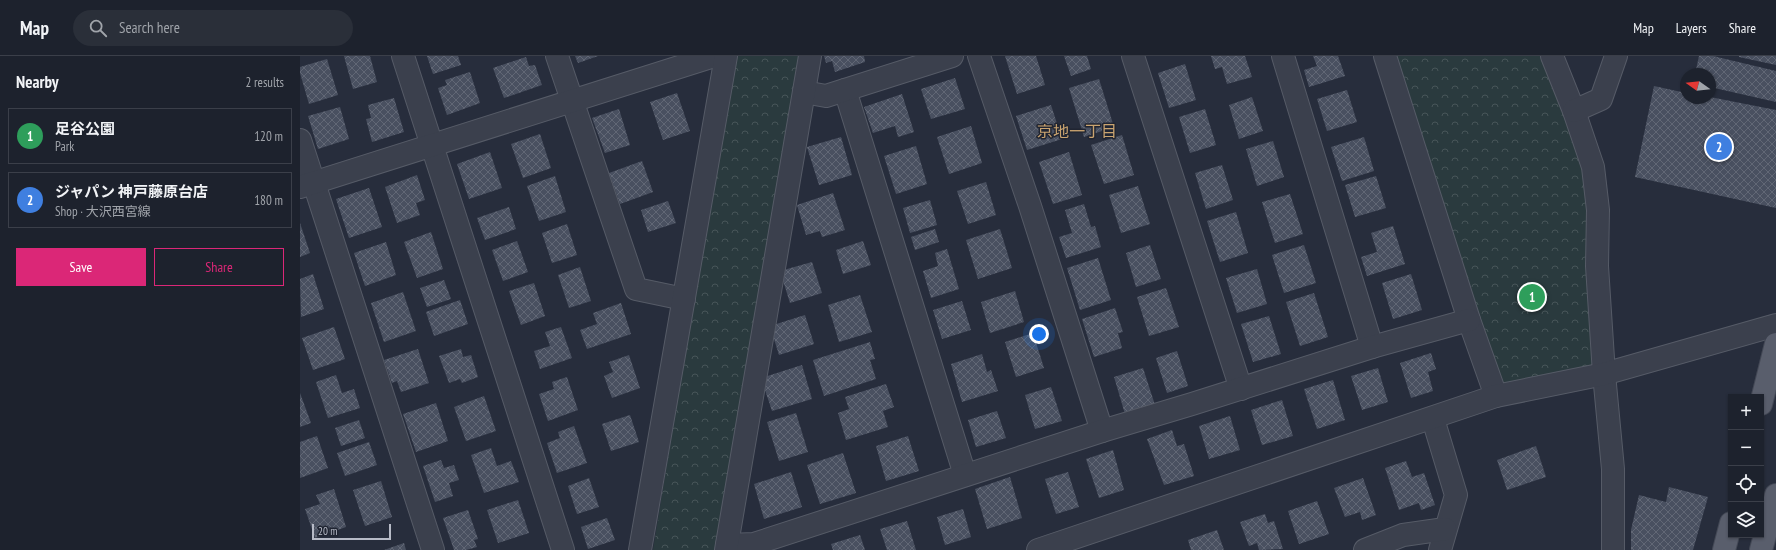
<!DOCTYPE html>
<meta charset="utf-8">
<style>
:root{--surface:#1d222d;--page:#2a2f39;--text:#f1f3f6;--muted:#a0a4aa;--line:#3b3f49;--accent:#db2777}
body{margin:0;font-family:"PT Sans Narrow","Noto Sans JP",sans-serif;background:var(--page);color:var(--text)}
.controls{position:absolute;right:12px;bottom:12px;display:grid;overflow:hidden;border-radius:0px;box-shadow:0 1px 3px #0004}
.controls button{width:36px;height:36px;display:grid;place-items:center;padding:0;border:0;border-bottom:1px solid var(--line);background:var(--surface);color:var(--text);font:20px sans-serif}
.compass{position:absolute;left:1380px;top:12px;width:36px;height:36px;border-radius:50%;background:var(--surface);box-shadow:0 1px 3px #0004;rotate:285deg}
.scale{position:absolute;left:12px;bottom:10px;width:79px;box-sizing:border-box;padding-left:4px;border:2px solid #b7bbc7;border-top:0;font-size:11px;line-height:14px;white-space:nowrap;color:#b7bbc7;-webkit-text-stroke:3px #202532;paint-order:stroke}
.you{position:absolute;left:739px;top:278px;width:14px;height:14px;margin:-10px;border:3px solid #fff;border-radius:50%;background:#1a73e8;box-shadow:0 0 0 6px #1a73e833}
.badge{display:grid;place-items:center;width:26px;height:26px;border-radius:50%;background:var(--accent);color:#fff;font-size:13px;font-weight:700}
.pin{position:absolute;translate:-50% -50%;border:2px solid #fff;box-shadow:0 1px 4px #0006}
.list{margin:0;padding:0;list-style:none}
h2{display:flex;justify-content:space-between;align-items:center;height:52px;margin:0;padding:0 16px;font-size:17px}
h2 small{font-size:13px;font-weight:400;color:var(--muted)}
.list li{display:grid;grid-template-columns:26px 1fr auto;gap:12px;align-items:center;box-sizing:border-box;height:56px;margin:0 8px 8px;padding:0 8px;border:1px solid var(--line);border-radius:0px}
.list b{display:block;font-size:15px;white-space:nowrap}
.list p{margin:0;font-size:13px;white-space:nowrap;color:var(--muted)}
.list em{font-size:13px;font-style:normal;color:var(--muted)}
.actions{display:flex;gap:8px;padding:12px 16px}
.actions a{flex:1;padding:9px 0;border:1px solid var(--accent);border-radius:0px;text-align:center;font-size:14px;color:var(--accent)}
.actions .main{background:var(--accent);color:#fff}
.icon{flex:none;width:22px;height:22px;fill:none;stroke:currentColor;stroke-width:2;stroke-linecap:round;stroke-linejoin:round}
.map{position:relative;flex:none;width:1476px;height:494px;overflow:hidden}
header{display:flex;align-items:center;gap:24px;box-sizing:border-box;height:56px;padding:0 20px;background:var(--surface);border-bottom:1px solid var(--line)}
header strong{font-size:19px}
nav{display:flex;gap:22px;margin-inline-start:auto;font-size:14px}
.search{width:280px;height:36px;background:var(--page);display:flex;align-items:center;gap:10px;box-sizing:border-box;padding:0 14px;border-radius:22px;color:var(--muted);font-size:15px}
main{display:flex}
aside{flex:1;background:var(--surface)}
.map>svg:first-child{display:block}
.park{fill:url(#park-crowns)}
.building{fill:url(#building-cross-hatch)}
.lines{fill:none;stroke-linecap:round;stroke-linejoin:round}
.minor-casing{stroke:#565b67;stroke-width:24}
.major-casing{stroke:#444956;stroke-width:24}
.minor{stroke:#3b404d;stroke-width:22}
.major{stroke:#595e6c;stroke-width:22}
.labels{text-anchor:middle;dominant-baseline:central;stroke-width:3;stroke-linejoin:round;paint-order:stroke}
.neighbourhood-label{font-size:16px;fill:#caa470;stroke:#202532}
</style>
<header>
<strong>Map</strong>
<div class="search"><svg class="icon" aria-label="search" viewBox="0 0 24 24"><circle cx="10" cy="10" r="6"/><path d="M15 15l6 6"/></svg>Search here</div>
<nav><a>Map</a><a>Layers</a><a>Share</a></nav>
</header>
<main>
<aside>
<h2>Nearby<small>2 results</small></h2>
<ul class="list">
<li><span class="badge" style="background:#2e9e5b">1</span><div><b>足谷公園</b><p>Park</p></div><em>120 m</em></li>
<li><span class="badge" style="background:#3f7fe0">2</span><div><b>ジャパン 神戸藤原台店</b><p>Shop · 大沢西宮線</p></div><em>180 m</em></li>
</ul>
<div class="actions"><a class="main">Save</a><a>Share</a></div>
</aside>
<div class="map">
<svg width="1476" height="494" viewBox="0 0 1476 494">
<defs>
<pattern id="park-crowns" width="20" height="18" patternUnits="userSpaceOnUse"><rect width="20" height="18" fill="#2a3a3e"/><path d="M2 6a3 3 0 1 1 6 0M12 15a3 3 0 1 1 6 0" fill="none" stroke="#475558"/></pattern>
<pattern id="building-cross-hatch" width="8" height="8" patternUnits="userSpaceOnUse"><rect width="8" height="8" fill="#495060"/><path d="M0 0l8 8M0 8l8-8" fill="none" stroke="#616775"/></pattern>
</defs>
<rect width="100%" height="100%" fill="#272d3c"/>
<!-- park -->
<g class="park">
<polygon points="433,0 500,0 415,494 353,494"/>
<polygon points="1086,0 1243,0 1280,94 1295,164 1304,318 1196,340"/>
</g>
<!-- building -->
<g class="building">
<polygon points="44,0 70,0 77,26 53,33"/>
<polygon points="127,0 158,0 161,9 133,18"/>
<polygon points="275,0 298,0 278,7"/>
<polygon points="524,0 564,0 565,6 535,16 532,5 526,7"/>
<polygon points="705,0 736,0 745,29 717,38"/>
<polygon points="764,0 787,0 791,13 771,20"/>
<polygon points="911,0 945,0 952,21 927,28 922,11 915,13"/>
<polygon points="1013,0 1038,0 1045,20 1009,31 1004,14 1017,10"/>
<polygon points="1399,0 1413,0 1476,15 1476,46 1410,31 1410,18 1395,18"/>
<polygon points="1439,0 1476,0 1476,9 1439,1"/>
<polygon points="226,1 229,10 235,9 242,29 204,42 193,12"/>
<polygon points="27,3 38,39 9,48 0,17 0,11"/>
<polygon points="885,8 896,44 869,52 858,17"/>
<polygon points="170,16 180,47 147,59 138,32 147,29 145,24"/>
<polygon points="655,22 665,53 631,63 621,33"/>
<polygon points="799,23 814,71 784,81 769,32"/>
<polygon points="1354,30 1386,37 1386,42 1410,41 1476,54 1476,152 1335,121"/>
<polygon points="1047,34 1057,66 1027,75 1017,43"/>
<polygon points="377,37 390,75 363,84 350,46"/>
<polygon points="602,38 614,76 598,81 595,70 573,77 564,51"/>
<polygon points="952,41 963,75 939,83 929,49"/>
<polygon points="94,42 104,76 72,86 66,63 71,62 68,49"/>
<polygon points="751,49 762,83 727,94 716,60"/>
<polygon points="40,51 49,83 18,93 8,60"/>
<polygon points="319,53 330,89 305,97 292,62"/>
<polygon points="905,53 916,89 890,97 879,61"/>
<polygon points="671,70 682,107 649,118 637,81"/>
<polygon points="240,78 251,112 223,122 211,88"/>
<polygon points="822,79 834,119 804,128 791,89"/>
<polygon points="541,81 552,119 519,129 507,91"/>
<polygon points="1064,81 1074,115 1042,125 1031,91"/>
<polygon points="973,85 984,121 957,130 946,93"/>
<polygon points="616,90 627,128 596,138 584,100"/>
<polygon points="190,96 202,132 169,143 157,108"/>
<polygon points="769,96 782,139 753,148 739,106"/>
<polygon points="342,105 353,136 320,148 309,117"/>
<polygon points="922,109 933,144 906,153 895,117"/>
<polygon points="117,119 125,144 116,147 120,159 97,167 85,131"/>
<polygon points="255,120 266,156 239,165 227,130"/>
<polygon points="1076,120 1086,152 1055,161 1045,129"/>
<polygon points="686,126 696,159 668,168 657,135"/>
<polygon points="838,130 850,168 821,177 809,139"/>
<polygon points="69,132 82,171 49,182 36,143"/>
<polygon points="533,137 545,174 522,181 520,175 506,179 497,149"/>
<polygon points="990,138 1003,178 975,187 962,146"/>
<polygon points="630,144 637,169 610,177 603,152"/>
<polygon points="368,145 376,167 348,176 341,154"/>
<polygon points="784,148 791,171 795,170 801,191 766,202 759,181 772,177 765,154"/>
<polygon points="209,151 216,173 185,184 177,162"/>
<polygon points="936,156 948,197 920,206 907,165"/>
<polygon points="0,167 10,197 0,201"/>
<polygon points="267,168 277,199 252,207 242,177"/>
<polygon points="1093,170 1105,208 1067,220 1061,201 1077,196 1071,177"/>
<polygon points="635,173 639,186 615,194 611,181"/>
<polygon points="700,173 712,212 678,223 666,184"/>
<polygon points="131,176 143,213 117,222 104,186"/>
<polygon points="217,185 228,216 203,225 192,194"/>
<polygon points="563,185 571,209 543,218 536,194"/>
<polygon points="86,186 96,219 65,230 54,197"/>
<polygon points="850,189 861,223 836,231 826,197"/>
<polygon points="1004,189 1016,227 984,237 972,199"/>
<polygon points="647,193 659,233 631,242 623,215 638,210 635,197"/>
<polygon points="798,202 811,244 780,254 767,212"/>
<polygon points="512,206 522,237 490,247 480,215"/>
<polygon points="280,211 291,245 269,252 258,219"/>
<polygon points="957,213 967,248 937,257 926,222"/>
<polygon points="13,218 24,253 1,261 0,223"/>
<polygon points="1111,218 1122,254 1093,263 1082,227"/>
<polygon points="144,224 151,243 127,251 120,232"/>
<polygon points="234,227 245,260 221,269 209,235"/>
<polygon points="866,232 879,271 849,280 837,241"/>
<polygon points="715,235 724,266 690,277 681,246"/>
<polygon points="103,236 116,275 84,286 71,247"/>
<polygon points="1014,237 1028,281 1000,290 986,246"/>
<polygon points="560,239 572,276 539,286 528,249"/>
<polygon points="160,244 168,268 134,280 126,256"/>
<polygon points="662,245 671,274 642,283 633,254"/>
<polygon points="321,247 331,278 287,293 280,274 297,268 293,257"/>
<polygon points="815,252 823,276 818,277 822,292 794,301 782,263"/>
<polygon points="505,259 514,288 479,299 470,270"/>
<polygon points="969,260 981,298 953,306 941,268"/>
<polygon points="34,271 45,303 13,314 2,282"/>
<polygon points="261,271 272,302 240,313 234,295 250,290 245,276"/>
<polygon points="733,277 744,312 716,321 705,286"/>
<polygon points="570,286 575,303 570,304 576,323 524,340 513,304"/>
<polygon points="118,293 129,327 101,336 97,325 92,327 84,304"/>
<polygon points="161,293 163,301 171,299 178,321 162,327 160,323 149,327 139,300"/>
<polygon points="877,295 888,330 867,337 856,302"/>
<polygon points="1131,297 1136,313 1128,316 1133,335 1111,342 1100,307"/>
<polygon points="682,298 687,316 691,314 698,335 662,346 651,308"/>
<polygon points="329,299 340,332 312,342 304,320 313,316 309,306"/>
<polygon points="502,309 512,343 472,355 461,322"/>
<polygon points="843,312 855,349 825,358 814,321"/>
<polygon points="1078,312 1088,346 1062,354 1051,320"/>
<polygon points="36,319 42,337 54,333 60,352 28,362 16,326"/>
<polygon points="267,321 278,354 248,365 239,338 254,333 252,326"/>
<polygon points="1033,324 1045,364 1017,373 1004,333"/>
<polygon points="586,328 594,351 583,355 588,371 546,384 538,357 549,353 545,341"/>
<polygon points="751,331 762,365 735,373 725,339"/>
<polygon points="0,337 11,367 0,371"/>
<polygon points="184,340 196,375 166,385 154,351"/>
<polygon points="982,344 993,380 962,389 951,354"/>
<polygon points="136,347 148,385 116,396 103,358"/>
<polygon points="697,355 706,382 676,391 668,364"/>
<polygon points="496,357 508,396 479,405 467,366"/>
<polygon points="330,359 339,386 311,395 302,368"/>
<polygon points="930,360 940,394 909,403 899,370"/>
<polygon points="59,364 65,382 41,390 35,372"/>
<polygon points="274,370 287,407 257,417 247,387 260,382 258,376"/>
<polygon points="872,374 877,390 884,388 894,420 864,429 847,383"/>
<polygon points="17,380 28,412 0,422 0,386"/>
<polygon points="608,380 619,415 586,425 576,390"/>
<polygon points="69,386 77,409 45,420 37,397"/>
<polygon points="1236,390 1246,421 1207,434 1197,404"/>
<polygon points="191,392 197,410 211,405 219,426 184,437 171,399"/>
<polygon points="813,394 824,434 799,442 786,403"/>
<polygon points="543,397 556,437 520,448 507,409"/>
<polygon points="141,404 144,412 154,409 159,424 149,427 153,440 135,446 123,410"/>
<polygon points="1106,405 1112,421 1124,417 1135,449 1121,454 1119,447 1099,454 1085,412"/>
<polygon points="491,416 502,451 464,463 454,428"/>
<polygon points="768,416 779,451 756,458 745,423"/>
<polygon points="710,421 722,462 687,473 675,433"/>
<polygon points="289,422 299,451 277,458 268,430"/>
<polygon points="1063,422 1076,459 1062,464 1060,456 1045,461 1034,432"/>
<polygon points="81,425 92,461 65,470 53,434"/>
<polygon points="1369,431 1408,441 1393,494 1331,494 1331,474 1339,439 1366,446"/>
<polygon points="34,433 46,471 15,482 5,453 20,448 16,439"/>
<polygon points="218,444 229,477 198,487 187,454"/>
<polygon points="1017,445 1029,478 999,488 988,455"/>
<polygon points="663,453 671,481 645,489 637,461"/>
<polygon points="168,454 178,483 174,484 177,491 166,494 154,494 143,462"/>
<polygon points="965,458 968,467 974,465 983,493 959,494 957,487 949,490 940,466"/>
<polygon points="307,462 315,484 288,493 281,471"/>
<polygon points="607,465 616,494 587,494 580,473"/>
<polygon points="917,474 924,494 891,494 888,484"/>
<polygon points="560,479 565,494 533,494 531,488"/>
<polygon points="104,487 106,494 84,494"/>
</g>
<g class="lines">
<defs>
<g id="minor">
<polyline points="103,0 263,494"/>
<polyline points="257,0 336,233 384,243"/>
<polyline points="679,0 730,150 802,375"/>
<polyline points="833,0 941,333"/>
<polyline points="983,0 1072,291"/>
<polyline points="1085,0 1169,264 1196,340"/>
<polyline points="1252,0 1274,55 1293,111 1298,154 1297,210 1304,318 1313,413 1313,494"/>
<polyline points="545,34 665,419"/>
<polyline points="504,36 526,40 652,0"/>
<polyline points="1274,55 1301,43 1316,0"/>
<polyline points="0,84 133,494"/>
<polyline points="0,131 414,0"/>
<polyline points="1133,363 1156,439 1140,494"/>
<polyline points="427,489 454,488 802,375 892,348 1072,291 1169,264"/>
<polyline points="340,494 426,0"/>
<polyline points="426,494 510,0"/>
<polyline points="738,494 1196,340 1304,318 1476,269"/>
<polyline points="1065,494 1103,479 1145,473"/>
</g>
<g id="major">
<polyline points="1461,348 1476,288"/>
<polyline points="1424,494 1431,467"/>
<polyline points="1461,494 1476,439"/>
</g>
</defs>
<!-- minor casing -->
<use href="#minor" class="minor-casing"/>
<!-- major casing -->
<use href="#major" class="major-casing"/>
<!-- minor -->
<use href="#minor" class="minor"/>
<!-- major -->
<use href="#major" class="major"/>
</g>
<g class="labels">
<!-- neighbourhood labels -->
<g class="neighbourhood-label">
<text x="777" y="75">京地一丁目</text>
</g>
</g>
</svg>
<div class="controls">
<button>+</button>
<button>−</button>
<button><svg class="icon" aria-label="locate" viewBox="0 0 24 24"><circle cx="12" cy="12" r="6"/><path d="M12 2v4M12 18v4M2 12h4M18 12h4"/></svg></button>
<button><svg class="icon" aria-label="layers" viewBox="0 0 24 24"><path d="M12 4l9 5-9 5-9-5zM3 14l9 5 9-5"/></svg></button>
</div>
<svg class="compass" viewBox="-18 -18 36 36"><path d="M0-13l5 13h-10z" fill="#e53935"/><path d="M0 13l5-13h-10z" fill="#a0a4aa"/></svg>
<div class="scale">20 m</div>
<div class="you"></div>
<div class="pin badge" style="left:1232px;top:241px;background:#2e9e5b">1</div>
<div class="pin badge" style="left:1419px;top:91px;background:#3f7fe0">2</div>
</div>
</main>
